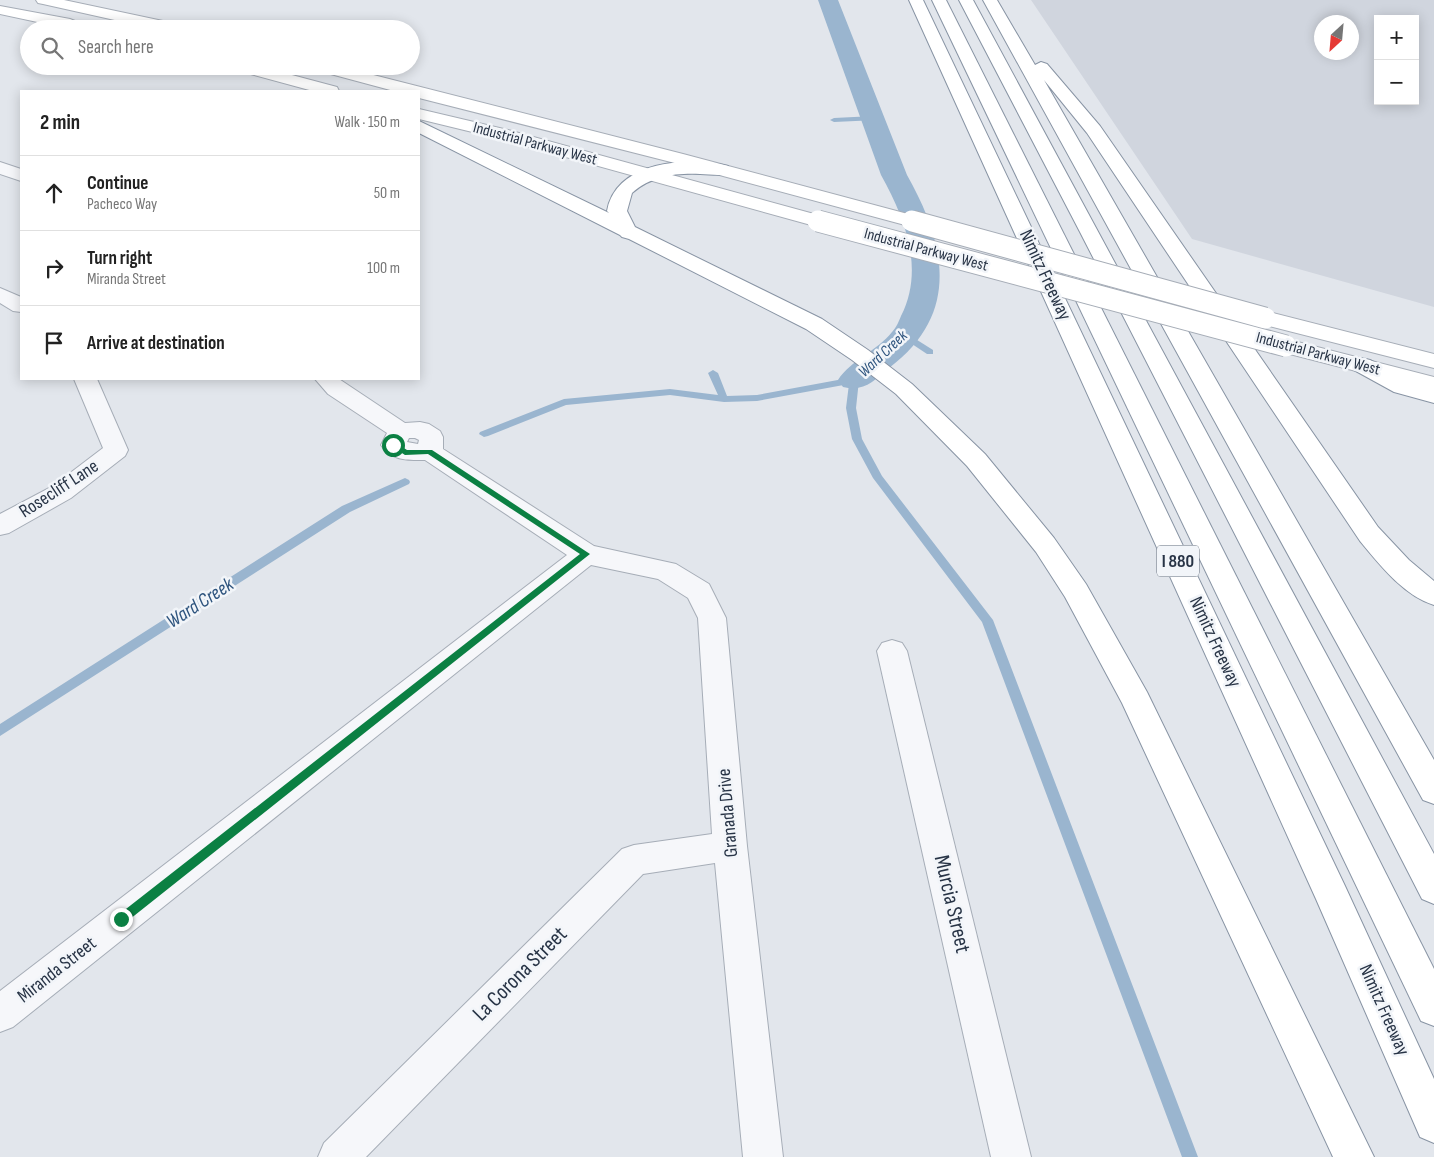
<!DOCTYPE html>
<meta charset="utf-8">
<style>
:root{--surface:#fff;--page:#f6f6f6;--text:#222;--muted:#767676;--line:#e0e0e0}
body{margin:0;font-family:"Sofia Sans Condensed",sans-serif;background:var(--page);color:var(--text)}
.controls{position:absolute;right:15px;top:15px;display:grid;overflow:hidden;border-radius:0px;box-shadow:0 2px 12px #0003}
.controls button{width:45px;height:45px;display:grid;place-items:center;padding:0;border:0;border-bottom:1px solid var(--line);background:var(--surface);color:var(--text);font:25px sans-serif}
.compass{position:absolute;left:1314px;top:15px;width:45px;height:45px;border-radius:50%;background:var(--surface);box-shadow:0 2px 12px #0003;rotate:206deg}
.stop{position:absolute;width:15px;height:15px;margin:-11px;border:4px solid #0b8043;border-radius:50%;background:#fff}
.stop.end{background:#0b8043;border-color:#fff;box-shadow:0 1px 5px #0008}
.list{margin:0;padding:0;list-style:none}
h2{display:flex;justify-content:space-between;align-items:center;height:65px;margin:0;padding:0 20px;font-size:21px}
h2 small{font-size:16px;font-weight:400;color:var(--muted)}
.list li{display:grid;grid-template-columns:32px 1fr auto;gap:15px;align-items:center;box-sizing:border-box;height:75px;padding:0 20px;border-top:1px solid var(--line)}
.list b{display:block;font-size:19px;white-space:nowrap}
.list p{margin:0;font-size:16px;white-space:nowrap;color:var(--muted)}
.list em{font-size:16px;font-style:normal;color:var(--muted)}
.icon{flex:none;width:28px;height:28px;fill:none;stroke:currentColor;stroke-width:2;stroke-linecap:round;stroke-linejoin:round}
.map{position:relative;flex:none;width:1434px;height:1157px;overflow:hidden}
.search{position:absolute;background:var(--surface);box-shadow:0 2px 12px #0003;left:20px;top:20px;width:400px;height:55px;display:flex;align-items:center;gap:12px;box-sizing:border-box;padding:0 18px;border-radius:28px;color:var(--muted);font-size:19px}
.panel{position:absolute;background:var(--surface);box-shadow:0 2px 12px #0003;left:20px;top:90px;width:400px;height:290px;border-radius:0px}
.map>svg:first-child{display:block}
.built{fill:#d0d5de;fill-rule:evenodd}
.lines{fill:none;stroke-linecap:round;stroke-linejoin:round}
.stream{fill:#9ab5cf;fill-rule:evenodd}
.canal{fill:#9ab5cf;fill-rule:evenodd}
.street-casing{stroke:#a6adb7;stroke-width:2}
.secondary-casing{stroke:#a6adb7;stroke-width:2}
.highway-casing{stroke:#8894a4;stroke-width:2}
.street{fill:#f6f7fa;fill-rule:evenodd}
.secondary{fill:#fff;fill-rule:evenodd}
.highway{fill:#fff;fill-rule:evenodd}
.secondary-bridge-casing{stroke:#a6adb7;stroke-width:23;stroke-linecap:butt}
.secondary-bridge{stroke:#fff;stroke-width:21}
.route{fill:#0b8043}
.labels{text-anchor:middle;dominant-baseline:central;stroke-width:5;stroke-linejoin:round;paint-order:stroke}
.far-street-label{font-size:16px;fill:#283446;stroke:#f2f5f9}
.far-water-label{font-size:16px;font-style:italic;fill:#2e547e;stroke:#f2f5f9}
.shield{fill:#f2f5f9;stroke:#656e7c;stroke-width:1}
.shield-label{font-size:18px;font-weight:bold;fill:#283446}
.street-label{font-size:19px;fill:#283446;stroke:#f2f5f9}
.water-label{font-size:20px;font-style:italic;fill:#2e547e;stroke:#f2f5f9}
.near-street-label{font-size:22px;fill:#283446;stroke:#f2f5f9}
</style>
<div class="map">
<svg width="1434" height="1157" viewBox="0 0 1434 1157">
<rect width="100%" height="100%" fill="#e2e6ec"/>
<!-- built -->
<path class="built" d="M 1031,0 L 1434,0 L 1434,307 L 1192,239 ZM 1378,19 L 1415,19 L 1415,101 L 1378,101 ZM 1322,22 L 1352,22 L 1352,52 L 1322,52 Z"/>
<g class="lines">
<!-- stream -->
<g class="stream">
<polygon points="874,116 878,118 877,120 834,122 830,120 834,118"/>
<polygon points="906,333 933,350 933,354 927,354 903,338 901,336"/>
<polygon points="713,370 718,373 727,396 757,395 854,377 859,380 856,408 862,439 882,476 993,620 1198,1157 1182,1157 982,622 873,478 852,439 846,408 849,384 757,401 724,402 670,395 566,405 488,436 484,437 479,434 480,432 564,399 670,389 718,395 708,373"/>
<polygon points="405,478 409,480 410,482 409,484 350,512 0,736 0,724 342,506"/>
</g>
<!-- canal -->
<path class="canal" d="M 818,0 L 838,0 L 907,175 C 946,244 961,314 889,368 C 873,381 865,392 843,387 L 838,380 C 851,360 877,351 892,332 C 896,328 899,321 901,316 C 925,269 905,218 881,175 Z"/>
<defs>
<g id="street">
<polygon points="0,162 21,169 21,181 0,174"/>
<polygon points="0,288 21,297 21,312 13,311 0,303"/>
<polygon points="74,379 97,379 128,450 125,456 71,498 9,533 0,535 0,514 53,486 103,448"/>
<path d="M 315,379 L 339,379 L 405,423 L 420,422 L 429,424 L 440,431 L 443,437 L 443,449 L 594,546 L 676,564 L 709,584 L 726,618 L 747,846 L 783,1157 L 743,1157 L 715,863 L 643,874 L 366,1157 L 318,1157 L 324,1143 L 622,849 L 634,845 L 712,834 L 698,618 L 688,598 L 658,579 L 591,565 L 13,1027 L 0,1032 L 0,991 L 567,555 L 425,460 C 408,460 391,461 381,445 L 387,433 L 328,394 ZM 409,438 L 415,438 L 419,440 L 418,444 L 407,442 Z"/>
<polygon points="892,640 902,643 907,651 1031,1157 991,1157 877,651 882,643"/>
</g>
<g id="secondary">
<polygon points="36,0 64,0 177,24 182,26 185,29 155,29 43,4 38,3"/>
<polygon points="0,6 70,19 75,21 78,24 75,27 70,29 0,14"/>
<polygon points="230,66 258,66 337,87 339,91 313,91 232,69"/>
<polygon points="310,66 338,66 683,154 919,217 922,221 919,225 912,227 905,225 671,162 419,98 419,91 394,91 312,69"/>
<polygon points="419,109 508,130 825,217 828,221 825,225 818,227 811,225 497,138 419,119"/>
<polygon points="1265,311 1434,354 1434,368 1257,323 1254,318 1257,313"/>
<polygon points="1286,339 1434,377 1434,391 1278,351 1275,346 1278,341"/>
</g>
<g id="highway">
<polygon points="909,0 923,0 1345,886 1434,1079 1434,1143 1420,1137 1316,899"/>
<polygon points="932,0 946,0 1434,969 1434,1026 1421,1021"/>
<polygon points="959,0 973,0 1434,854 1434,904 1422,899 1080,232"/>
<path d="M 983,0 L 997,0 L 1035,65 L 1041,62 L 1047,64 L 1100,126 L 1378,527 L 1409,560 L 1434,581 L 1434,605 C 1404,596 1379,564 1360,541 L 1087,133 L 1044,80 L 1434,760 L 1434,804 L 1423,800 Z"/>
<path d="M 419,121 L 609,213 L 607,211 C 616,161 687,156 728,166 L 730,170 L 728,174 C 718,176 709,174 700,174 C 675,173 651,176 632,193 L 627,211 L 635,227 L 822,319 L 868,350 L 912,384 L 985,454 L 1054,538 L 1086,584 L 1147,692 L 1374,1157 L 1333,1157 L 1122,703 L 1065,597 L 1036,552 L 967,466 L 896,394 L 852,360 L 806,329 L 629,239 L 622,237 L 620,235 L 419,133 Z"/>
<polygon points="1362,358 1370,360 1410,382 1434,389 1434,403 1394,392 1354,370 1351,365 1354,360"/>
</g>
</defs>
<!-- street casing -->
<use href="#street" class="street-casing"/>
<!-- secondary casing -->
<use href="#secondary" class="secondary-casing"/>
<!-- highway casing -->
<use href="#highway" class="highway-casing"/>
<!-- street -->
<use href="#street" class="street"/>
<!-- secondary -->
<use href="#secondary" class="secondary"/>
<!-- highway -->
<use href="#highway" class="highway"/>
<defs>
<g id="secondary-bridge">
<polyline points="818,221 1286,346"/>
<polyline points="912,221 1265,318"/>
</g>
</defs>
<!-- secondary-bridge casing -->
<use href="#secondary-bridge" class="secondary-bridge-casing"/>
<!-- secondary-bridge -->
<use href="#secondary-bridge" class="secondary-bridge"/>
</g>
<!-- route -->
<polygon class="route" points="391,443 396,443 407,450 432,450 590,554 125,923 117,923 116,919 117,916 580,554 428,454 405,455 391,446"/>
<g class="labels">
<!-- far-street labels -->
<g class="far-street-label">
<text transform="translate(535 144) rotate(15)">Industrial Parkway West</text>
<text transform="translate(926 250) rotate(15)">Industrial Parkway West</text>
<text transform="translate(1318 354) rotate(15)">Industrial Parkway West</text>
</g>
<!-- far-water labels -->
<g class="far-water-label">
<text transform="translate(883 354) rotate(-43)">Ward Creek</text>
</g>
<!-- shield labels -->
<rect class="shield" x="1157" y="545.5" width="42" height="31" rx="4"/>
<g class="shield-label">
<text x="1178" y="561">I 880</text>
</g>
<!-- street labels -->
<g class="street-label">
<text transform="translate(1045 275) rotate(65)">Nimitz Freeway</text>
<text transform="translate(59 489) rotate(-33)">Rosecliff Lane</text>
<text transform="translate(1215 642) rotate(65)">Nimitz Freeway</text>
<text transform="translate(728 813) rotate(-95)">Granada Drive</text>
<text transform="translate(57 970) rotate(-38)">Miranda Street</text>
<text transform="translate(1384 1010) rotate(66)">Nimitz Freeway</text>
</g>
<!-- water labels -->
<g class="water-label">
<text transform="translate(200 603) rotate(-33)">Ward Creek</text>
</g>
<!-- near-street labels -->
<g class="near-street-label">
<text transform="translate(952 904) rotate(77)">Murcia Street</text>
<text transform="translate(520 974) rotate(-45)">La Corona Street</text>
</g>
</g>
</svg>
<div class="controls">
<button>+</button>
<button>−</button>
</div>
<svg class="compass" viewBox="-18 -18 36 36"><path d="M0-13l5 13h-10z" fill="#e53935"/><path d="M0 13l5-13h-10z" fill="#767676"/></svg>
<div class="stop" style="left:393px;top:445px"></div>
<div class="stop end" style="left:121px;top:919px"></div>
<div class="search"><svg class="icon" aria-label="search" viewBox="0 0 24 24"><circle cx="10" cy="10" r="6"/><path d="M15 15l6 6"/></svg>Search here</div>
<section class="panel">
<h2>2 min<small>Walk · 150 m</small></h2>
<ul class="list">
<li><svg class="icon" aria-label="ahead" viewBox="0 0 24 24"><path d="M12 20V5M6 11l6-6 6 6"/></svg><div><b>Continue</b><p>Pacheco Way</p></div><em>50 m</em></li>
<li><svg class="icon" aria-label="right" viewBox="0 0 24 24"><path d="M7 20v-9h11M14 6l5 5-5 5"/></svg><div><b>Turn right</b><p>Miranda Street</p></div><em>100 m</em></li>
<li><svg class="icon" aria-label="arrive" viewBox="0 0 24 24"><path d="M6 21V4h12l-3 4 3 4H6"/></svg><div><b>Arrive at destination</b></div></li>
</ul>
</section>
</div>
